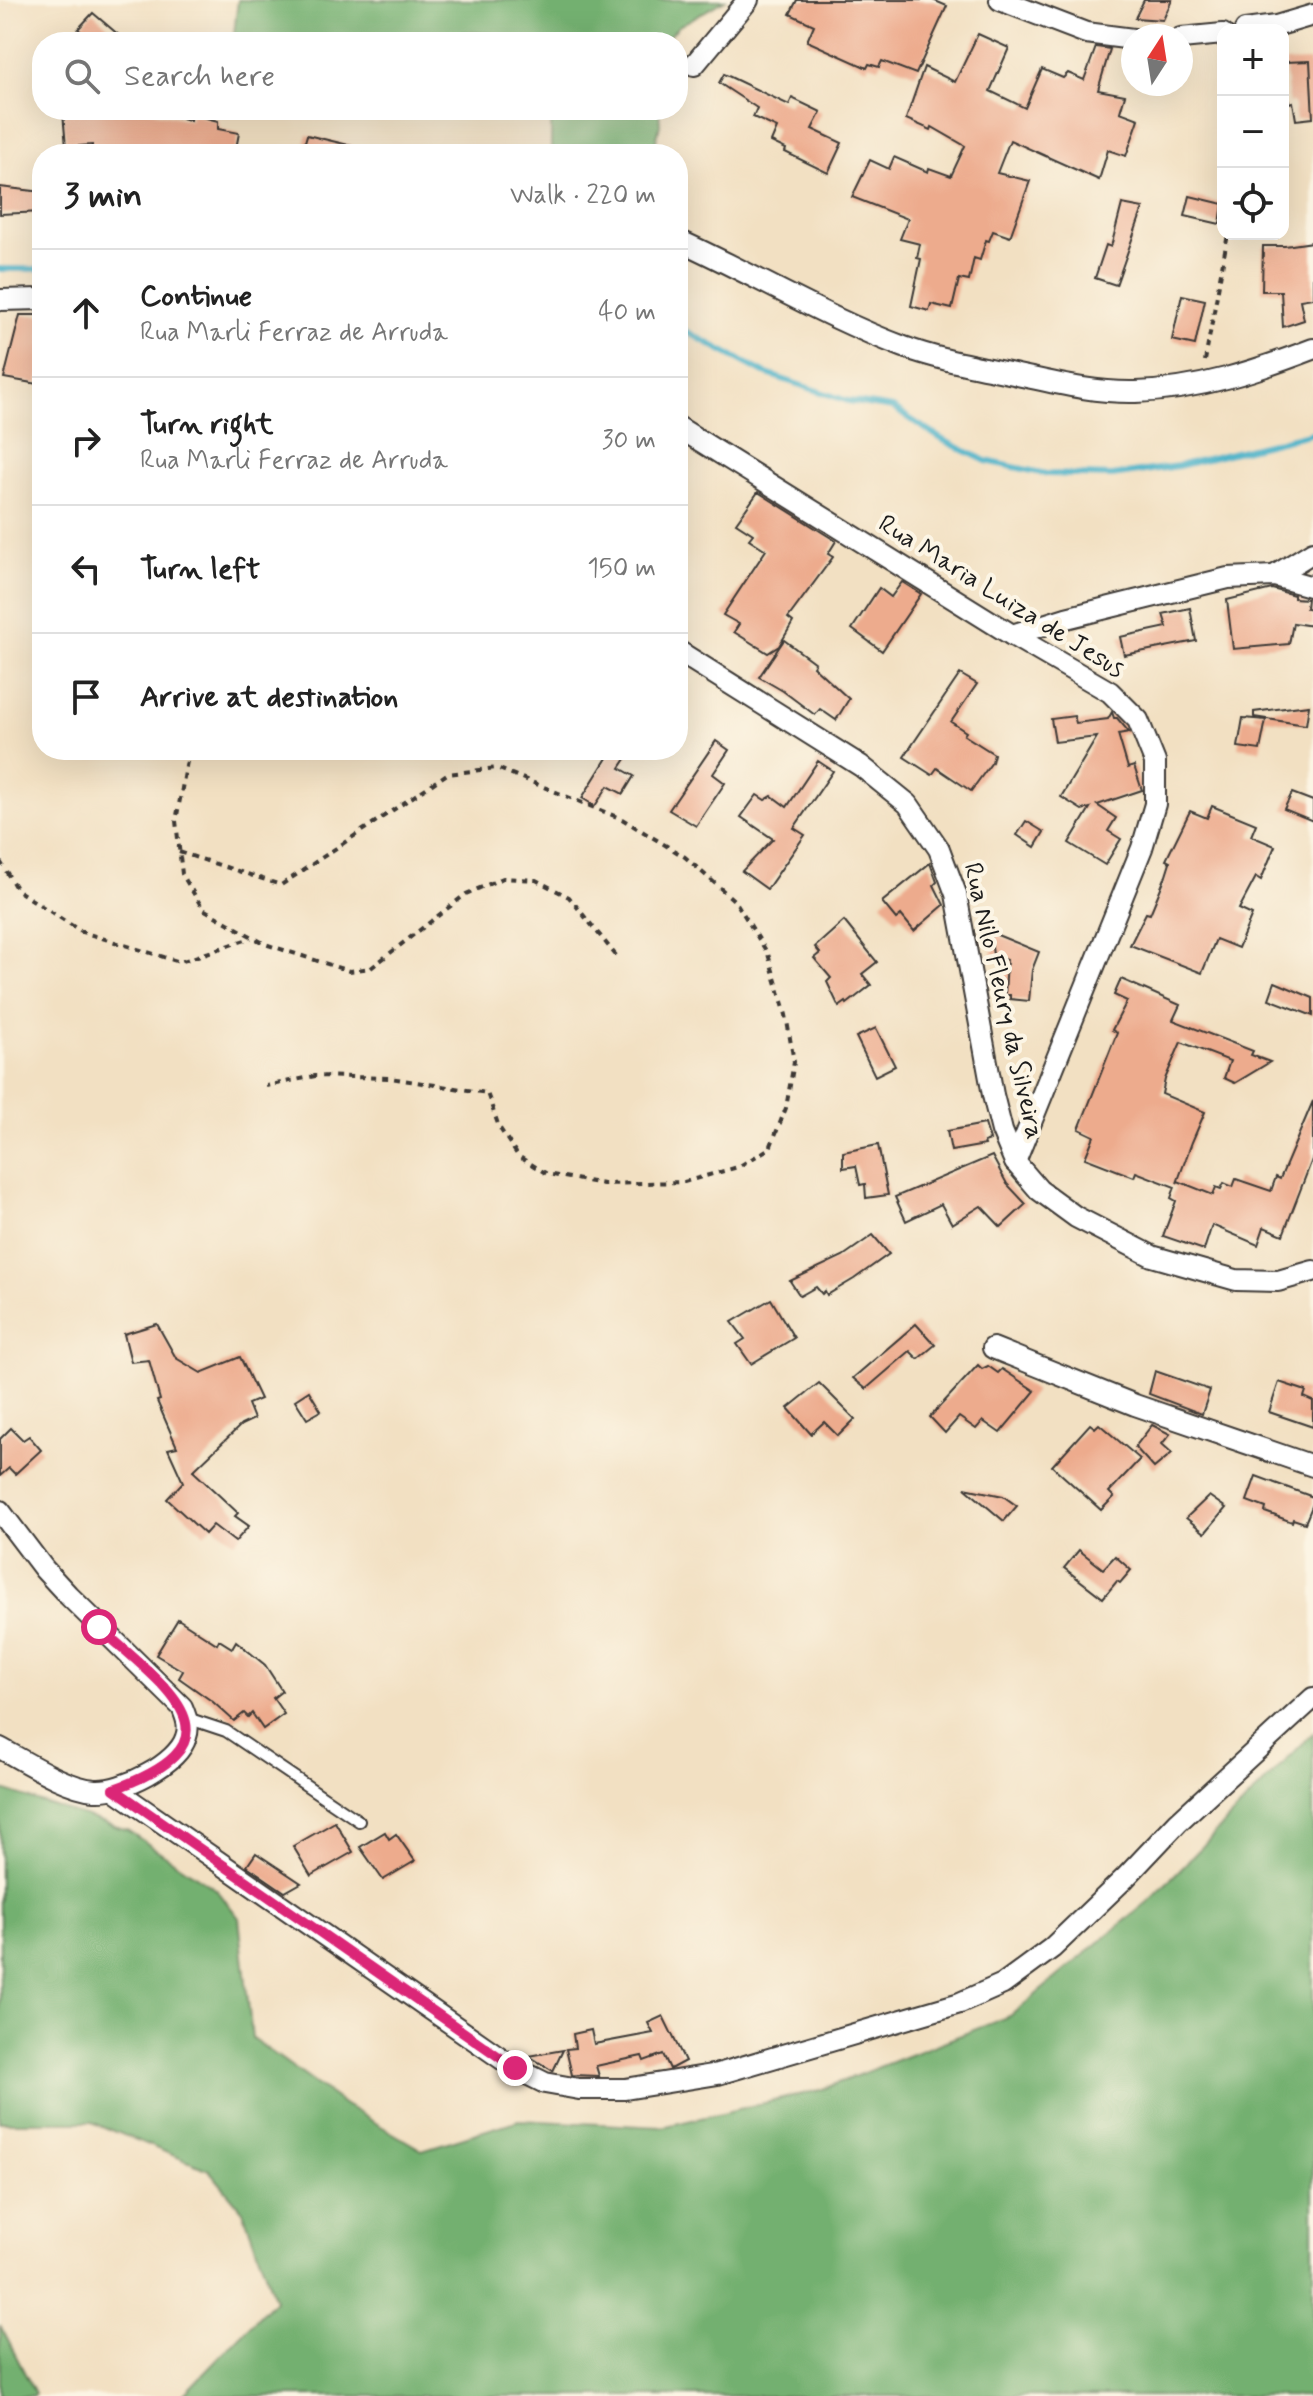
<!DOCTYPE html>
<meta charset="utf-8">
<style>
:root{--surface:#fff;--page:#f2f2f2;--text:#222;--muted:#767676;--line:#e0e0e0}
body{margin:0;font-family:Mynerve,sans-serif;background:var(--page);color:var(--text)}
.controls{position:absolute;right:24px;top:24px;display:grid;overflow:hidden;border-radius:16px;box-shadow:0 8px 32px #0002}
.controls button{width:72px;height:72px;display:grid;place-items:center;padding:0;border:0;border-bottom:2px solid var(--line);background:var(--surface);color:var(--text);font:40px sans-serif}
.compass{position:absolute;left:1121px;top:24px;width:72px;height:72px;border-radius:50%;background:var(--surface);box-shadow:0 8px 32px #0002;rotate:12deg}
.stop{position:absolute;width:24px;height:24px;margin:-18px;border:6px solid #db2777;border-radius:50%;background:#fff}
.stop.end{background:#db2777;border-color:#fff;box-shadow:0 2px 8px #0008}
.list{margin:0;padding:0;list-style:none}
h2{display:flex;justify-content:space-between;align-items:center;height:104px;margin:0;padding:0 32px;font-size:34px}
h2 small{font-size:26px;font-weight:400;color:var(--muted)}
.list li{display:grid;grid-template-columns:52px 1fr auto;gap:24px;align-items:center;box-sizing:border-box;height:128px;padding:0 32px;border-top:2px solid var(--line)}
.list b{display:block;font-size:30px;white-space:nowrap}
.list p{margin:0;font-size:26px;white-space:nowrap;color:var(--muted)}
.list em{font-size:26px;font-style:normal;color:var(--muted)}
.icon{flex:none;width:44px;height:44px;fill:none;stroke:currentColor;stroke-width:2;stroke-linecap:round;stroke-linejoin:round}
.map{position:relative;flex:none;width:1313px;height:2396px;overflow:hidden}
.search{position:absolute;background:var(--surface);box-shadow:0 8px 32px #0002;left:32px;top:32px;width:656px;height:88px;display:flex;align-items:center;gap:20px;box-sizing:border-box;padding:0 28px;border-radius:32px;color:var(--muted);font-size:30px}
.panel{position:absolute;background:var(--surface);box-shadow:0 8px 32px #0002;left:32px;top:144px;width:656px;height:616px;border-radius:32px}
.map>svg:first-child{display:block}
.forest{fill:#73b06f;stroke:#486646;stroke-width:2}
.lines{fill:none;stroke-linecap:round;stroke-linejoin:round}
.stream{stroke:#49b1c8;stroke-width:6}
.building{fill:#edab8d}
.lane-casing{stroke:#3c3935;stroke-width:14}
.street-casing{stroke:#3c3935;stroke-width:24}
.path{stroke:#3c3935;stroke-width:4;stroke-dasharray:6 6;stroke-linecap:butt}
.lane{stroke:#fff;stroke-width:10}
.street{stroke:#fff;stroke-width:20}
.route{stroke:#db2777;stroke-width:10}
.labels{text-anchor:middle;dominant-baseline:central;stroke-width:8;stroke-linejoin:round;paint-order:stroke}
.street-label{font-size:26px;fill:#1c1c1c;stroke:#fcf5e5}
</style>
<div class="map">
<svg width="1313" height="2396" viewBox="0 0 1313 2396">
<rect width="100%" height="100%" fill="#fcf5e5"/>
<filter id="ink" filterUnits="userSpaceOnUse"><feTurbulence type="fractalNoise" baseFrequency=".0125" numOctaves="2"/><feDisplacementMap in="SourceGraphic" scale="16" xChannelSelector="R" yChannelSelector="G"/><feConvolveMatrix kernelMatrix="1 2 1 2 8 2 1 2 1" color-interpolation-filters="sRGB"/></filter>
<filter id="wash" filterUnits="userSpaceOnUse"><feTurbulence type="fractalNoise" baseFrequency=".006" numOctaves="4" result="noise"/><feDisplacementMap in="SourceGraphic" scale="32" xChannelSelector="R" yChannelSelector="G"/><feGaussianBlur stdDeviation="1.8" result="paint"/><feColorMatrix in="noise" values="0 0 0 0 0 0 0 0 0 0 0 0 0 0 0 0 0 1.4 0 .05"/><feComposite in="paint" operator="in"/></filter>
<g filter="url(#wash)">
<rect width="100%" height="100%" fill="#f2e0c2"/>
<!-- forest -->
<g class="forest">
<path d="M 238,0 L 725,0 L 679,26 L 662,42 C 625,42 587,43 551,42 C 505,40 469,21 424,42 L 233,42 Z"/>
<polygon points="554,110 659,110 660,125 653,154 551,154 551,125"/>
<polygon points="1313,1733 1313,2396 182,2396 275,2300 243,2211 209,2170 92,2122 0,2122 0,1789 127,1830 217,1890 239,1918 252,2038 345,2105 422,2150 519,2120 662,2127 820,2090 1010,2016 1149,1901"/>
<polygon points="0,2325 35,2393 33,2396 0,2396"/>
</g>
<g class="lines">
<!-- stream -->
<g class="stream">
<polyline points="0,269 42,269"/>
<polyline points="678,327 764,373 848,401 893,408 943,440 986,461 1046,474 1112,476 1178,466 1313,433"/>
</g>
</g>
<g id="blocks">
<!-- building -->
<g class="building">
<polygon points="797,0 933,0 947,6 916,74 882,61 879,67 869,64 867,68 807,41 814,25 790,14"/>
<polygon points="1144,0 1172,0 1163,20 1135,18"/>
<polygon points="93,13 127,42 93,42 78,29"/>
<polygon points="978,34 1009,48 990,91 1025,108 1042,69 1063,78 1068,73 1084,80 1096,47 1110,49 1098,90 1125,95 1120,112 1139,119 1126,156 1108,150 1099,180 1010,140 997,173 1030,181 1010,237 993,231 989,241 986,240 980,260 974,258 969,281 959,279 952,309 931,304 929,311 911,306 921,259 917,258 920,244 900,239 908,219 852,197 870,160 889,169 894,157 928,172 929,168 951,176 965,146 932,127 931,130 906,119 924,67 955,82"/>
<polygon points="1310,61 1313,118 1296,120 1293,102 1289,103 1285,62"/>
<polygon points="724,74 789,105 792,98 821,112 812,129 842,143 828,173 785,152 786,149 771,142 777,128 753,117 757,108 719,83"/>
<polygon points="104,110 146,110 190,120 191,114 218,121 218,129 239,133 235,154 92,154 92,145 66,147 63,113"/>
<polygon points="307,135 357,147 356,154 302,152"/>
<polygon points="0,187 42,192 42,212 0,214"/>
<polygon points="1190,196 1223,204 1220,224 1185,216"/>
<polygon points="1122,204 1143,208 1116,285 1095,278 1106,245 1111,247"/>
<polygon points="1313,242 1313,298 1300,300 1304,320 1283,327 1281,291 1262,291 1263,246 1285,246"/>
<polygon points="1182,295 1205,300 1195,345 1172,340"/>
<polygon points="20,315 42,315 42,369 38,384 4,378"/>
<polygon points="758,492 836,541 828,554 833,557 788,618 793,622 779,646 768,653 734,632 739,624 723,615 766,550 749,539 753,534 736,523"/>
<polygon points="902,582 921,594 882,651 852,629 879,588 891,597"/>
<polygon points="1272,589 1294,595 1294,598 1307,599 1306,608 1313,609 1313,626 1293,623 1289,644 1233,649 1227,600"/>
<polygon points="1190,608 1196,641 1124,655 1120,637 1167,627 1163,614"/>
<polygon points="784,640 815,663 813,666 849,699 836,720 820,709 815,715 783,691 759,677"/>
<polygon points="960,674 977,684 951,722 966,732 964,735 994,754 992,762 971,791 937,768 932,775 904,757"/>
<polygon points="1309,705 1306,725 1254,717 1254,712"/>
<polygon points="1112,712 1114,718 1117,718 1129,732 1118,734 1128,768 1134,766 1142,790 1097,805 1116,818 1108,831 1121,839 1105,865 1069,843 1090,808 1082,810 1061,797 1097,737 1055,742 1051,719 1074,716 1076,723 1108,719"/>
<polygon points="1243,718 1266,720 1260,750 1238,747"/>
<polygon points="716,741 729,750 713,774 725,783 696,826 669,810"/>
<polygon points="612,750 632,750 620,768 634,776 623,794 608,786 595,806 582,798"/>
<polygon points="818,761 833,771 794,828 805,835 767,889 742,871 773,839 741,817 757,795 765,800 772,796 787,807"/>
<polygon points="1292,793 1313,801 1313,821 1284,809"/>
<polygon points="1212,806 1256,824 1251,836 1275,846 1261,880 1256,877 1239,909 1252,915 1238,948 1216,939 1202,973 1130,945 1146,913 1150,914 1165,878 1170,862 1166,860 1190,811 1207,818"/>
<polygon points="1026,821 1044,832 1035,847 1017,835"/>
<polygon points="930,863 937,882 934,885 944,905 914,931 901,915 896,919 882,902"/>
<polygon points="844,921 877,962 862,974 871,985 847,1004 846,1002 839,1007 827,982 831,978 814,958 820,953 815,947"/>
<polygon points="990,932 1039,952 1032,970 1029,1001 1010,999 1010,995 1005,995 1007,960 993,955"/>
<polygon points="1121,979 1180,1005 1173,1020 1253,1051 1251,1055 1270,1062 1235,1083 1224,1078 1230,1061 1181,1042 1165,1079 1162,1094 1205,1112 1192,1142 1177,1183 1178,1181 1213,1195 1216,1187 1221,1189 1224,1183 1233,1187 1236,1179 1271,1191 1276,1177 1280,1179 1313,1101 1313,1157 1283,1235 1264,1227 1258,1245 1212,1225 1204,1250 1163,1236 1176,1201 1171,1198 1175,1187 1136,1172 1134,1177 1085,1158 1094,1136 1079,1129 1117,1033 1112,1030 1127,1001 1114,995"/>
<polygon points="1275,982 1313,998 1313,1016 1269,999"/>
<polygon points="876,1028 895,1066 875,1076 856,1037"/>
<polygon points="985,1124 990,1140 984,1142 985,1145 951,1151 947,1131"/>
<polygon points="878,1145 888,1195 866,1198 865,1184 860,1185 856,1166 843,1168 843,1152"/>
<polygon points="992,1156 1007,1184 1026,1204 1001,1227 981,1206 952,1224 941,1204 906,1221 895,1197"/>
<polygon points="873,1235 889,1254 854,1279 827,1295 825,1291 822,1294 816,1287 800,1296 790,1281 843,1256"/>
<polygon points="771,1299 794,1338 751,1364 737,1344 745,1339 732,1322"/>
<polygon points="157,1324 176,1358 201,1373 240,1357 260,1399 248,1404 254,1419 241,1425 193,1471 238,1513 235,1516 249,1526 235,1542 213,1525 205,1534 167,1499 183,1482 168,1449 177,1447 157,1401 160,1400 149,1360 131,1362 124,1334"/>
<polygon points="916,1324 935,1345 918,1359 910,1351 866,1389 853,1378"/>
<polygon points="978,1365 982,1369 988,1366 998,1373 1002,1369 1035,1391 1000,1433 983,1421 976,1429 959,1417 945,1433 930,1417"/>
<polygon points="1155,1371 1210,1390 1202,1414 1149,1394"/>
<polygon points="1279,1382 1306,1391 1304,1397 1313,1401 1313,1427 1269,1412"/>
<polygon points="819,1383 855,1419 838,1436 824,1422 811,1434 788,1408"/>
<polygon points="309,1391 321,1411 307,1419 295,1400"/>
<polygon points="1090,1424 1095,1428 1099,1424 1140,1459 1109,1492 1114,1497 1101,1510 1052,1466"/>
<polygon points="1152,1425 1170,1434 1162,1444 1172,1453 1154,1468 1135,1447"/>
<polygon points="11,1428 23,1440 29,1436 41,1450 15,1474 9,1468 0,1476 0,1439"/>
<polygon points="1256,1476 1313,1497 1313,1504 1305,1523 1293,1519 1292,1522 1265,1512 1266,1508 1247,1501"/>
<polygon points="965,1488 1003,1496 1017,1506 1004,1521"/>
<polygon points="1209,1496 1226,1508 1205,1533 1186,1518"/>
<polygon points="1079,1550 1103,1569 1115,1556 1131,1570 1120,1583 1117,1581 1103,1598 1064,1568"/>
<polygon points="178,1619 217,1644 219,1640 232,1648 236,1641 265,1665 282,1691 273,1698 284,1714 263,1729 252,1713 248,1717 244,1713 234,1721 213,1702 179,1678 183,1671 156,1655"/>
<polygon points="335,1822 353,1852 311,1876 293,1846"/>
<polygon points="385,1832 389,1839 396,1834 415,1861 383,1880 360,1847"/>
<polygon points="256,1853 301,1883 285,1892 247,1866"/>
<polygon points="663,2016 685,2061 670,2069 663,2054 644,2061 642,2056 596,2066 599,2076 572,2075 566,2049 575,2048 573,2034 591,2030 594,2044 653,2033 648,2023"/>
<polygon points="563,2050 553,2071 529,2056"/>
</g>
</g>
</g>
<g filter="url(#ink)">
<use href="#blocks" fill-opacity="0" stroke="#3c3935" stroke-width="2"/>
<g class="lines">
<defs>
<polyline id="lane" points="187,1718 226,1731 359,1821"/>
<g id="street">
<polyline points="1000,0 1086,33 1133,39"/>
<polyline points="1245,30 1276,26 1313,15"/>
<polyline points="1181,38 1223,34"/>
<polyline points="694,65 748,0"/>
<path d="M 678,240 C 753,274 826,318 904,347 C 942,361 982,367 1022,376 C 1059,384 1098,393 1136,392 C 1198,390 1256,371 1313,349"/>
<polyline points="0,300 42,299"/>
<polyline points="678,427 1012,635 1110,692 1138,720 1155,762 1155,804 1142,848 1015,1162"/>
<polyline points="1274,576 1313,552"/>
<polyline points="1012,635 1066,618 1228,578 1274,576 1313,587"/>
<polyline points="678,651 861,766 908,804 939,849 956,894 993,1095 1002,1131 1015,1162 1039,1190 1076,1217 1152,1256 1236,1280 1278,1281 1313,1271"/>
<polyline points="993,1348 1135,1405 1313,1466"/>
<path d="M 0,1511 L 44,1569 L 68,1595 L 182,1707 C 186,1717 190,1726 186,1737 C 178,1764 122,1792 95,1790 C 66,1788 26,1762 0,1748"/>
<polyline points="114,1789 515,2068 545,2083 579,2089 625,2089 718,2074 960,2003 1003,1984 1052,1948 1125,1878 1178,1822 1313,1698"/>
</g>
</defs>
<!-- lane casing -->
<use href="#lane" class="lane-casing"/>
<!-- street casing -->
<use href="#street" class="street-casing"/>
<!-- path -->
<g class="path">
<polyline points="1205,361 1228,234"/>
<polyline points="189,750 176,821 182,874 203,909 265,944 349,971 371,968 466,894 503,878 536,880 569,897 618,958"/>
<polyline points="179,852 281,885 447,774 497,768 622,819 685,857 736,902 768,954 786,1015 794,1062 786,1108 770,1148 738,1167 684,1182 603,1184 547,1174 518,1156 499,1127 487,1093 390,1078 315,1076 266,1086"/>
<polyline points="0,861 17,890 82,932 180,962 251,938"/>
</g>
<!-- lane -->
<use href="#lane" class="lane"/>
<!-- street -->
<use href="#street" class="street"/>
</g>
</g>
<g class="lines" filter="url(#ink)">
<!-- route -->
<path class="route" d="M 99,1627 C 164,1687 251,1740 114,1789 L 515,2068"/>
</g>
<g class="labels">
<!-- street labels -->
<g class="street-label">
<text transform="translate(1001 597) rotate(32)">Rua Maria Luiza de Jesus</text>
<text transform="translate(1003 1001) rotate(77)">Rua Nilo Fleury da Silveira</text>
</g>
</g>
</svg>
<div class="controls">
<button>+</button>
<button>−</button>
<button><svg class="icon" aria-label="locate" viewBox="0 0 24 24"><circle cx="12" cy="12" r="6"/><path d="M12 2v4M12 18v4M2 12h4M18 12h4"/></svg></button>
</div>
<svg class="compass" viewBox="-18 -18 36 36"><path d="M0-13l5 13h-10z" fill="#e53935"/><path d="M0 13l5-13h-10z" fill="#767676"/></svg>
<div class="stop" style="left:99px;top:1627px"></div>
<div class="stop end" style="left:515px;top:2068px"></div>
<div class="search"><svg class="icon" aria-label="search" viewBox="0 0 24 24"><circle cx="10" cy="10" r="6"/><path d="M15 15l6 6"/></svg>Search here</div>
<section class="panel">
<h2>3 min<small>Walk · 220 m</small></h2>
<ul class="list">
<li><svg class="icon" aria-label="ahead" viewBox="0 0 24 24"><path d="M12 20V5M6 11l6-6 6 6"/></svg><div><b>Continue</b><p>Rua Marli Ferraz de Arruda</p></div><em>40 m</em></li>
<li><svg class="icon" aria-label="right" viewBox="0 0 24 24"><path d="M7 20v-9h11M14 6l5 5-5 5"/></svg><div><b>Turn right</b><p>Rua Marli Ferraz de Arruda</p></div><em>30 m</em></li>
<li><svg class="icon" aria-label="left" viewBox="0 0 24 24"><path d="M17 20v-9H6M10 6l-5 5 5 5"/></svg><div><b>Turn left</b></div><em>150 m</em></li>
<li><svg class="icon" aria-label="arrive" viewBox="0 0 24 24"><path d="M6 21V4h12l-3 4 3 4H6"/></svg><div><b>Arrive at destination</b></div></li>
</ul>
</section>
</div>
